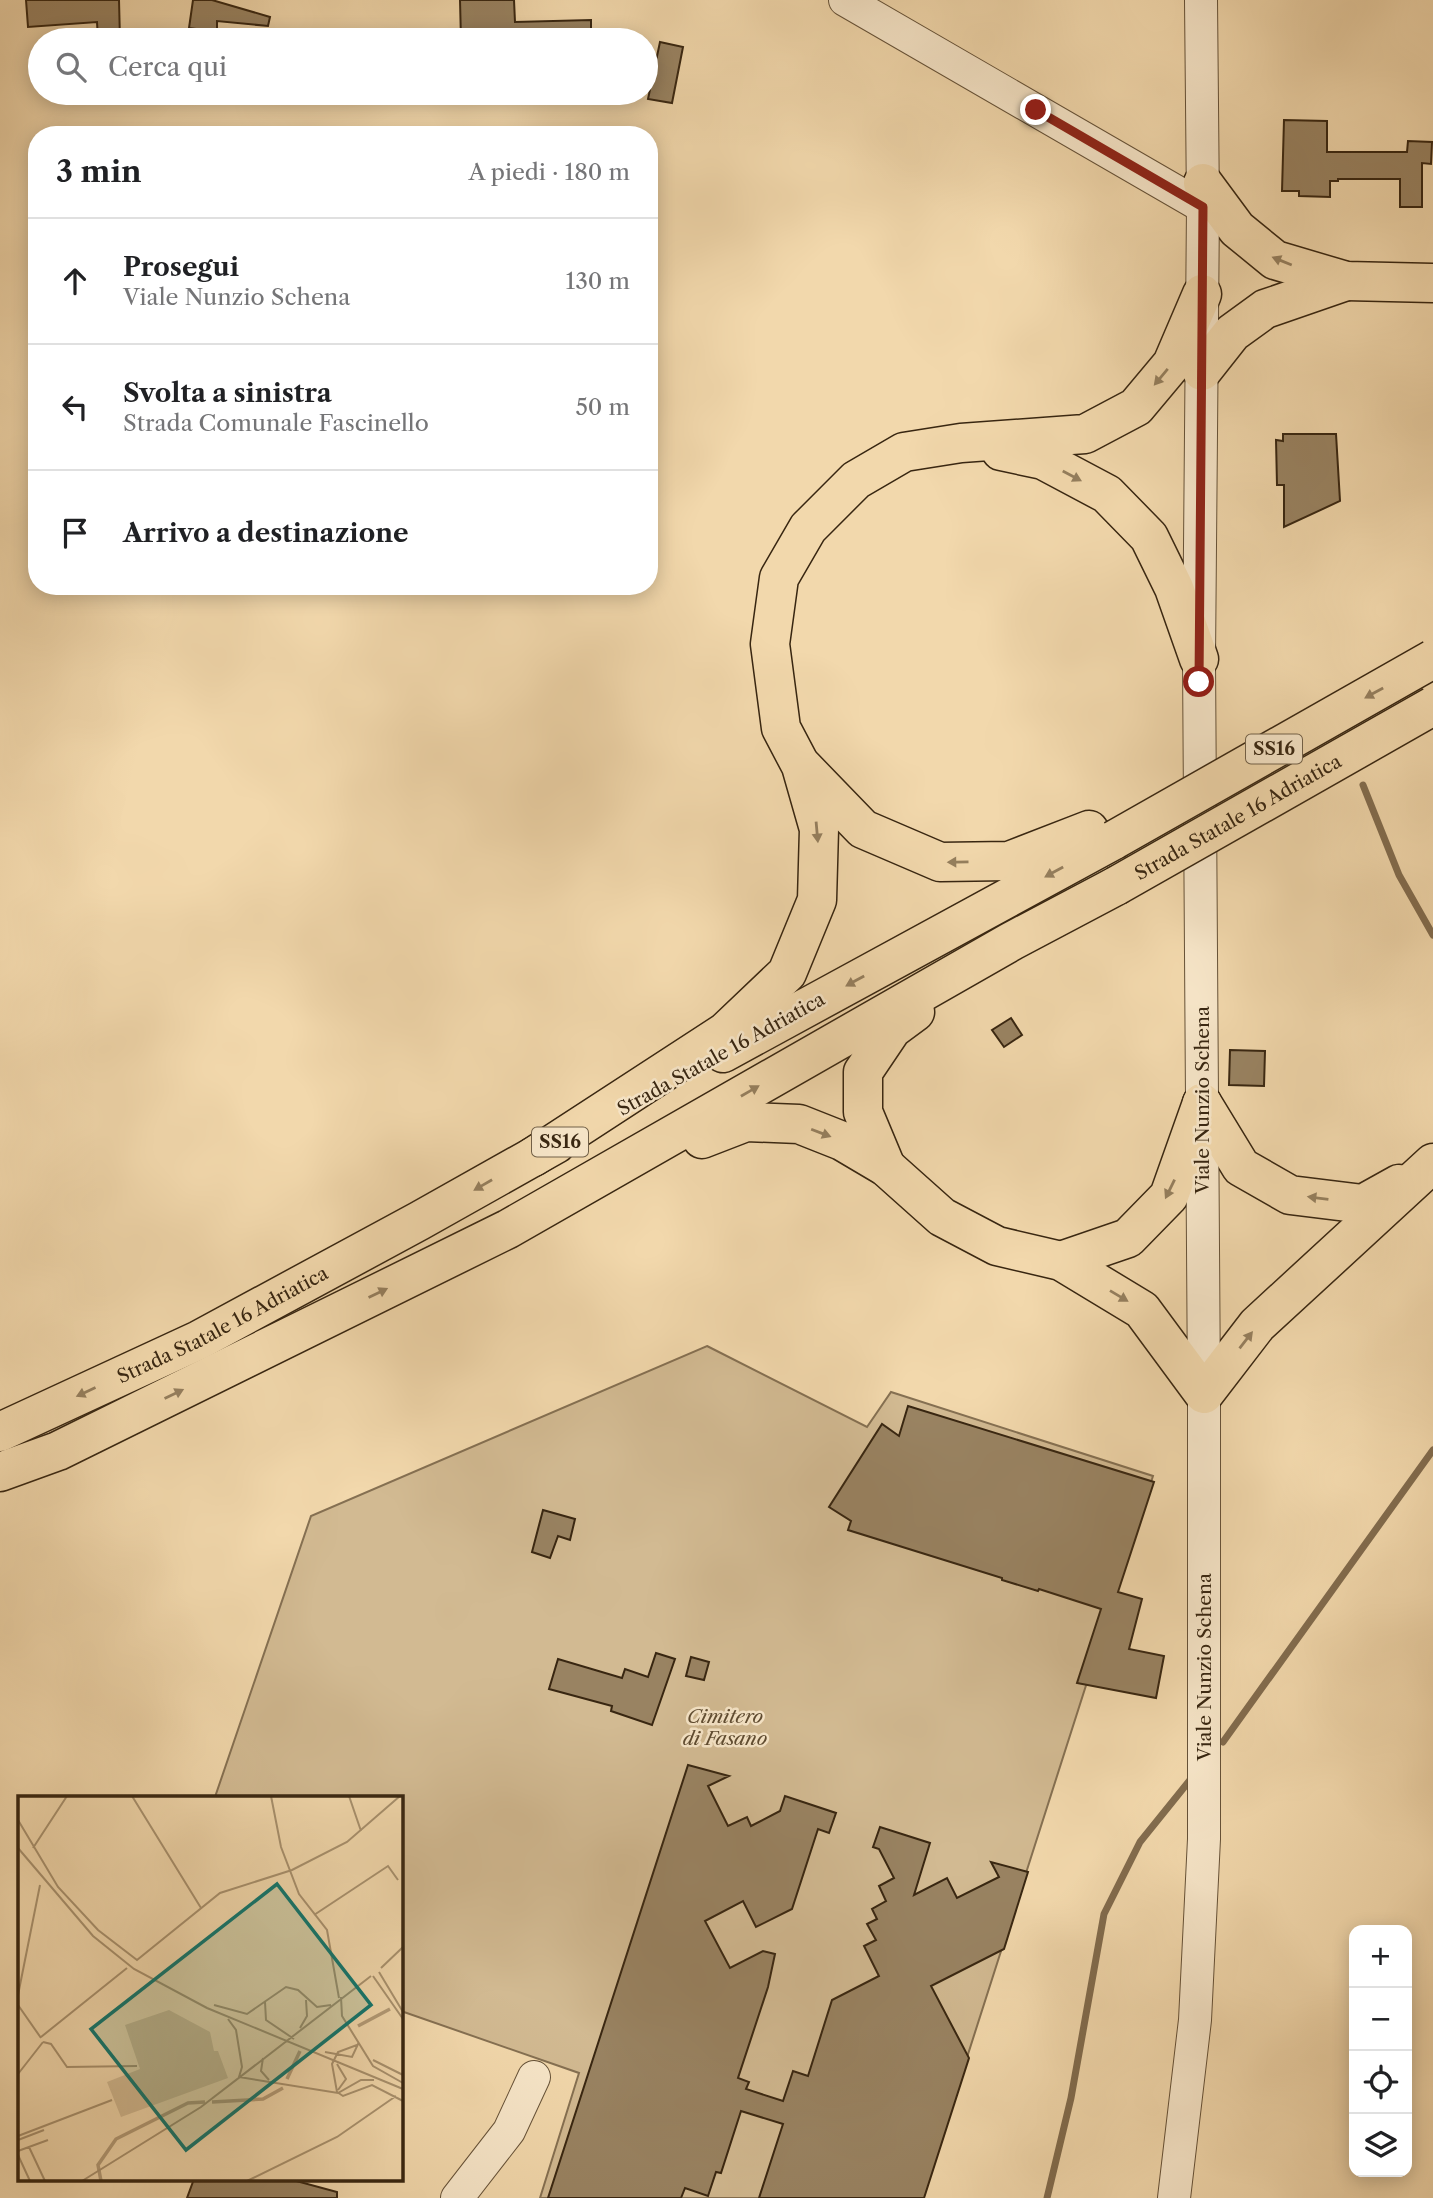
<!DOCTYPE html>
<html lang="it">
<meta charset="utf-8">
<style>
:root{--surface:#fff;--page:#f2f2f2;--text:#202124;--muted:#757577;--line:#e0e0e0}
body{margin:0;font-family:"Libre Caslon Text",serif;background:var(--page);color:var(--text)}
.controls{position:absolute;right:21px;bottom:21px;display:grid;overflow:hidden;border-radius:14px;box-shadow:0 4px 18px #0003}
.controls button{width:63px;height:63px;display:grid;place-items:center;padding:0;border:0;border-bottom:2px solid var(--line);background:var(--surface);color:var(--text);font:35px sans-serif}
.stop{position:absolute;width:21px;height:21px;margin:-16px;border:5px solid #8f2418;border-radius:50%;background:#fff}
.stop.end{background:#8f2418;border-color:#fff;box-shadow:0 2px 7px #0008}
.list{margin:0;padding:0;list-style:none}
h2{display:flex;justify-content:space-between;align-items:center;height:91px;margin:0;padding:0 28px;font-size:30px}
h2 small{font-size:23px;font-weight:400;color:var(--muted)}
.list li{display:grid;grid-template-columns:46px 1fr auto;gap:21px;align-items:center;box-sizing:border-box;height:126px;padding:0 28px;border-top:2px solid var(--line)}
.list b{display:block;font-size:26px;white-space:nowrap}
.list p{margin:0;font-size:23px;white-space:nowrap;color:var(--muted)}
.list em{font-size:23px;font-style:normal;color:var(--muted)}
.icon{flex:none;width:38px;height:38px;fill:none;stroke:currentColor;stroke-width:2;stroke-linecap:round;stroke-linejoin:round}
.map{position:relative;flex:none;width:1433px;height:2198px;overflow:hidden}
.search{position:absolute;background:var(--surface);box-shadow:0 4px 18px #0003;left:28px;top:28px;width:630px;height:77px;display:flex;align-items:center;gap:18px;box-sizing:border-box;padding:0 24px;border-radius:38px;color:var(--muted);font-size:26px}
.panel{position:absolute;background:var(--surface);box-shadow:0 4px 18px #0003;left:28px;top:126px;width:630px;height:469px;border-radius:28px}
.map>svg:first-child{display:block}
.green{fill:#d2ba92;stroke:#857052;stroke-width:2}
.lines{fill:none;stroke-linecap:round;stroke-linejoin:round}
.stream{stroke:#826c4e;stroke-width:7}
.building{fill:#998362;stroke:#382611;stroke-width:2}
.minor-casing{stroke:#665238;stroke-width:34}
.highway-casing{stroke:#382611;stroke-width:41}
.minor{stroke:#f7e6c9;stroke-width:32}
.highway{stroke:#f2d8ac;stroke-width:38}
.highway-bridge-casing{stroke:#382611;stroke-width:41;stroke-linecap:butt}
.highway-bridge{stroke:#f2d8ac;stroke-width:38}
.oneway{fill:#957f5e}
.route{stroke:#8f2418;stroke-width:9}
.labels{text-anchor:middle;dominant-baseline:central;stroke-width:5;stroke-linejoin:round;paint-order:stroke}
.shield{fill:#f7e6c9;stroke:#716048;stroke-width:2}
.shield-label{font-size:18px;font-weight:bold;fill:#382611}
.street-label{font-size:19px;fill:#382611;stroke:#f7e6c9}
.park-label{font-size:19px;font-style:italic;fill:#5e4b31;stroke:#f7e6c9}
.inset-river{fill:none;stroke:#b39b77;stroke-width:3.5}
.inset-road{fill:none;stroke:#a8916e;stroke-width:2}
.view{fill:#0f766e;fill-opacity:0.15;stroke:#0f766e;stroke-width:3.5}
.inset-edge{fill:none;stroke:#382611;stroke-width:3.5}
</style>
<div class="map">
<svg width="1433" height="2198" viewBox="0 0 1433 2198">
<rect width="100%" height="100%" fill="#f2d8ac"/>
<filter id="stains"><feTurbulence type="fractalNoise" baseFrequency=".00286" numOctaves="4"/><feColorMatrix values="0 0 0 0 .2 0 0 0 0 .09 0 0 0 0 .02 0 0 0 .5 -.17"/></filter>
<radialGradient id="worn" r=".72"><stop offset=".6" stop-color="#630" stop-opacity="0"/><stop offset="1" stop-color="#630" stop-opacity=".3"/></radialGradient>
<!-- green -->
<polygon class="green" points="707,1346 867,1427 891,1392 1153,1476 922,2198 540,2198 579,2073 401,2011 401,1797 215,1797 311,1516"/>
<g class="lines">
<!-- stream -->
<g class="stream">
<polyline points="1363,785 1399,875 1433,935"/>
<polyline points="1223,1742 1433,1450"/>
<polyline points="1047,2198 1071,2098 1104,1914 1140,1842 1190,1780"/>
</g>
</g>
<!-- building -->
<g class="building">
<polygon points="26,0 119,0 120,40 98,40 97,22 28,27"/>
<polygon points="193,0 212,0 270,17 268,26 217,21 217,32 189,28"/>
<polygon points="460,0 514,0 515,22 591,20 591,40 461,40"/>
<polygon points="660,42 683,47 672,103 648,99"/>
<polygon points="1284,120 1327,121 1327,152 1407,152 1408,141 1432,142 1431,164 1422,163 1422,207 1400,207 1400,179 1338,179 1338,181 1330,181 1330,197 1299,196 1299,191 1282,191"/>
<polygon points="1283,434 1336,434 1340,501 1284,527 1284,485 1277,485 1276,440 1283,441"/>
<polygon points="1011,1018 1022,1035 1004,1047 992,1030"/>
<polygon points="1230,1050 1265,1051 1264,1086 1229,1085"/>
<polygon points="908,1406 1154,1482 1118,1592 1142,1599 1129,1649 1164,1656 1156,1698 1077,1683 1101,1609 1039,1589 1038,1591 1002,1580 1002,1578 848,1530 851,1521 829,1507 882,1424 899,1436"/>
<polygon points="543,1510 575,1519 570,1540 558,1536 550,1558 532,1552"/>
<polygon points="656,1653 675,1659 652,1725 611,1711 612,1706 549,1689 558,1659 622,1678 625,1669 648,1677"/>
<polygon points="691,1657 709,1662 704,1680 686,1676"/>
<polygon points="688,1765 729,1776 708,1786 728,1826 747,1817 751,1826 780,1811 785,1796 836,1813 829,1833 818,1829 792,1909 756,1927 743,1901 705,1921 730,1968 763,1951 775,1954 768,1987 738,2078 749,2082 746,2089 783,2101 793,2071 808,2076 832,2000 879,1976 864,1946 876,1940 867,1924 877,1919 872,1909 886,1901 879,1886 894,1878 879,1849 873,1847 880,1827 930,1843 914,1895 947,1878 957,1898 999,1877 991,1862 1028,1872 1004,1949 931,1986 969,2058 924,2198 759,2198 783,2124 741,2111 721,2173 716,2172 708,2196 685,2188 681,2198 548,2198"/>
<polygon points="194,2179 289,2179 337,2192 337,2198 187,2198"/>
</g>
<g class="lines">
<defs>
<g id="minor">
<polyline points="845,0 1203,207"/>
<polyline points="457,2198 509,2131 534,2077"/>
<polyline points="1174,2198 1195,2020 1204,1839 1204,1394 1199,659 1203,207 1201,0"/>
</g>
<g id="highway">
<polyline points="1203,183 1237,229 1275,260 1346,281 1433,283"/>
<polyline points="1202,371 1232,333 1265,309 1346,281"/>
<polyline points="1001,451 1043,460 1107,494 1149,537 1174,588 1199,659"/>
<polyline points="803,767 863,829 940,862 1009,861 1089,830"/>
<polyline points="723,1053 1114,840"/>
<polyline points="1202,1103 1241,1167 1290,1195 1363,1204 1399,1184"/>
<polyline points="702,1139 746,1122 799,1124 842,1141 886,1167 942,1217 997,1246 1061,1261 1142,1310 1204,1394 1257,1325 1433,1163"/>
<polyline points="533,1157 725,1032 787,973 817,900 819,829 801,766 781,728 770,644 779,578 808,528 856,480 904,452 961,443 1085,434 1136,407 1172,364 1202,294"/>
<polyline points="886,1167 863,1112 863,1072 892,1029 915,1012"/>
<polyline points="1061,1261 1128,1238 1169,1196 1202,1103"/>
<path id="s1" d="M 0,1432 L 199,1340 L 419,1221 L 556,1144"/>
<polyline points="0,1472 58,1451 508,1229 1012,941 1116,886"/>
</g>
</defs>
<!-- minor casing -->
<use href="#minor" class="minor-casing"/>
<!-- highway casing -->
<use href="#highway" class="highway-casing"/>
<!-- minor -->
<use href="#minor" class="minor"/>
<!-- highway -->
<use href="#highway" class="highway"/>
<defs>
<g id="highway-bridge">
<polyline points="1114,840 1433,659"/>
<path id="s2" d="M 1116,886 L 1433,706"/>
</g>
</defs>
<!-- highway-bridge casing -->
<use href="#highway-bridge" class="highway-bridge-casing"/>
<!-- highway-bridge -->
<use href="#highway-bridge" class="highway-bridge"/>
</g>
<!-- one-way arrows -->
<defs><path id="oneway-solid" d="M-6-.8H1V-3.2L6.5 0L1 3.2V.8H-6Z" transform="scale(1.75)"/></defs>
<g class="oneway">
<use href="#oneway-solid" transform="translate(1282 261) rotate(-158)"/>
<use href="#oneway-solid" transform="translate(1161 377) rotate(130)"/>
<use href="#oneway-solid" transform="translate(1072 476) rotate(28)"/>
<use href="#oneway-solid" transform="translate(1374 693) rotate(151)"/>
<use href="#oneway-solid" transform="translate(817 832) rotate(85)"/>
<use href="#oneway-solid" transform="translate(958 862) rotate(179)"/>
<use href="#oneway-solid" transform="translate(1054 872) rotate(151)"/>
<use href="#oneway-solid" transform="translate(855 981) rotate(151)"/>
<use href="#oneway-solid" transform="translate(750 1091) rotate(-30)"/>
<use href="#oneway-solid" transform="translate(821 1133) rotate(21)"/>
<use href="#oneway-solid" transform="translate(483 1185) rotate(150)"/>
<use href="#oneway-solid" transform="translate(1170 1189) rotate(116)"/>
<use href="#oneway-solid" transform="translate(1318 1198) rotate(-173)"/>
<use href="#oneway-solid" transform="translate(378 1293) rotate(-26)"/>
<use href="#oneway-solid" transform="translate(1119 1296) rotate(31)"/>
<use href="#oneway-solid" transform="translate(1246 1340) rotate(-52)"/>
<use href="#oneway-solid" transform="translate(86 1392) rotate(155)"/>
<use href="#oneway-solid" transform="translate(174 1394) rotate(-26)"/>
</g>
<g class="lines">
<!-- route -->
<polyline class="route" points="1036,110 1203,207 1199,682"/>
</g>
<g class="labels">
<!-- shield labels -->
<g class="shield">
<rect x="1246" y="734.5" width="56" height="29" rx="5"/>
<rect x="532" y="1127.5" width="56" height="29" rx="5"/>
</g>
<g class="shield-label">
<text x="1274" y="749">SS16</text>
<text x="560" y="1142">SS16</text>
</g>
<!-- street labels -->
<g class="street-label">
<text stroke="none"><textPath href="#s2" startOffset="140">Strada Statale 16 Adriatica</textPath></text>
<text transform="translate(721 1054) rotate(-29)">Strada Statale 16 Adriatica</text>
<text transform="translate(1202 1100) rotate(-90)">Viale Nunzio Schena</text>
<text stroke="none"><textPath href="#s1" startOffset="247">Strada Statale 16 Adriatica</textPath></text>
<text transform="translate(1204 1667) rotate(-90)">Viale Nunzio Schena</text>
</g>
<!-- park labels -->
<g class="park-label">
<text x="725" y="1716">Cimitero<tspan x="725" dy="22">di Fasano</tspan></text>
</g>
</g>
<!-- overview -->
<g transform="translate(18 1796)">
<rect width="385" height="385" fill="#f2d8ac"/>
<path d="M 151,214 L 192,236 L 196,255 L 200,255 L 210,282 L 103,321 L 89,286 L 122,273 L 107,229 Z" fill="#d2ba92"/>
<path class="inset-river" d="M 340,230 L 372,213M 269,283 L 282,255M 194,306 L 245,303 L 265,292M 83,385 L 80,369 L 98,343 L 170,307 L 187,306"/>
<path class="inset-road" d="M 114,0 L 183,112M 253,0 L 263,51 L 281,98 L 309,134 L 321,202M 331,0 L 343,35M 0,24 L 40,91 L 80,134 L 119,164 L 202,97 L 274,74 L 329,46 L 382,0M 0,52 L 75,140 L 116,173 L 189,212 L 385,293M 15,52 L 49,0M 296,119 L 370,70 L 380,84M 363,172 L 385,151M 361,176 L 385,216M 355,180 L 385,223M 0,199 L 22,89M 323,201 L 324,220 L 355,270 L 385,287M 247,206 L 248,224 L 276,243M 0,209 L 23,242M 196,209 L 229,218 L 268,191 L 280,194 L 299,211 L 313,209M 210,223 L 218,234 L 224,271 L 221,281 L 320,297 L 343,284 L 356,284M 282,232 L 289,220 L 288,204M 23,241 L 109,172M 25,246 L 33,248 L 49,271 L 119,270M 339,249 L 320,256 L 314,268 L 319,296 L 325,300 L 354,289 L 385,305M 307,256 L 334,261 L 341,246M 245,262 L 243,275 L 251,284M 355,264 L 385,279M 319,268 L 328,283 L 320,294M 0,278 L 25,246M 0,340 L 94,304M 0,344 L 26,334M 11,351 L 27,385M 0,355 L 30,344M 0,359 L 12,385M 64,385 L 183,311 L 353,180M 229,385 L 319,341 L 378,300"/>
<path class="view" d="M 259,88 L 353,209 L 168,354 L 73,233 Z"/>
<rect width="385" height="385" class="inset-edge"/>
</g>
<rect width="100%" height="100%" filter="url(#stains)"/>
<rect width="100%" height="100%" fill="url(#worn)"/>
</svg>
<div class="controls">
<button>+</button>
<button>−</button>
<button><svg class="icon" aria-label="locate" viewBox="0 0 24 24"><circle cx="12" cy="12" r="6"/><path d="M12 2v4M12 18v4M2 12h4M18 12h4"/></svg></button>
<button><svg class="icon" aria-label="layers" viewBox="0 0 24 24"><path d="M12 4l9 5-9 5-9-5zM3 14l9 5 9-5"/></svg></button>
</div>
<div class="stop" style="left:1199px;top:682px"></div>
<div class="stop end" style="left:1036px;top:110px"></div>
<div class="search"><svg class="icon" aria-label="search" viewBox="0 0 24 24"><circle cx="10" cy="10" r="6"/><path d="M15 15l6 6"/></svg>Cerca qui</div>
<section class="panel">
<h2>3 min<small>A piedi · 180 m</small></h2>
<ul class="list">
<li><svg class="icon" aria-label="ahead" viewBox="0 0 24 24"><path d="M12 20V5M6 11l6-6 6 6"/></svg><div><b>Prosegui</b><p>Viale Nunzio Schena</p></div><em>130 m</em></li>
<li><svg class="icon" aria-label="left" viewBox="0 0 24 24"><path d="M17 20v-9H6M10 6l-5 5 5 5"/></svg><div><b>Svolta a sinistra</b><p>Strada Comunale Fascinello</p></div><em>50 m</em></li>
<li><svg class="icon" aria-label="arrive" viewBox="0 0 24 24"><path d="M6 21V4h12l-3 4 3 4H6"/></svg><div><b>Arrivo a destinazione</b></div></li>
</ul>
</section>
</div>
